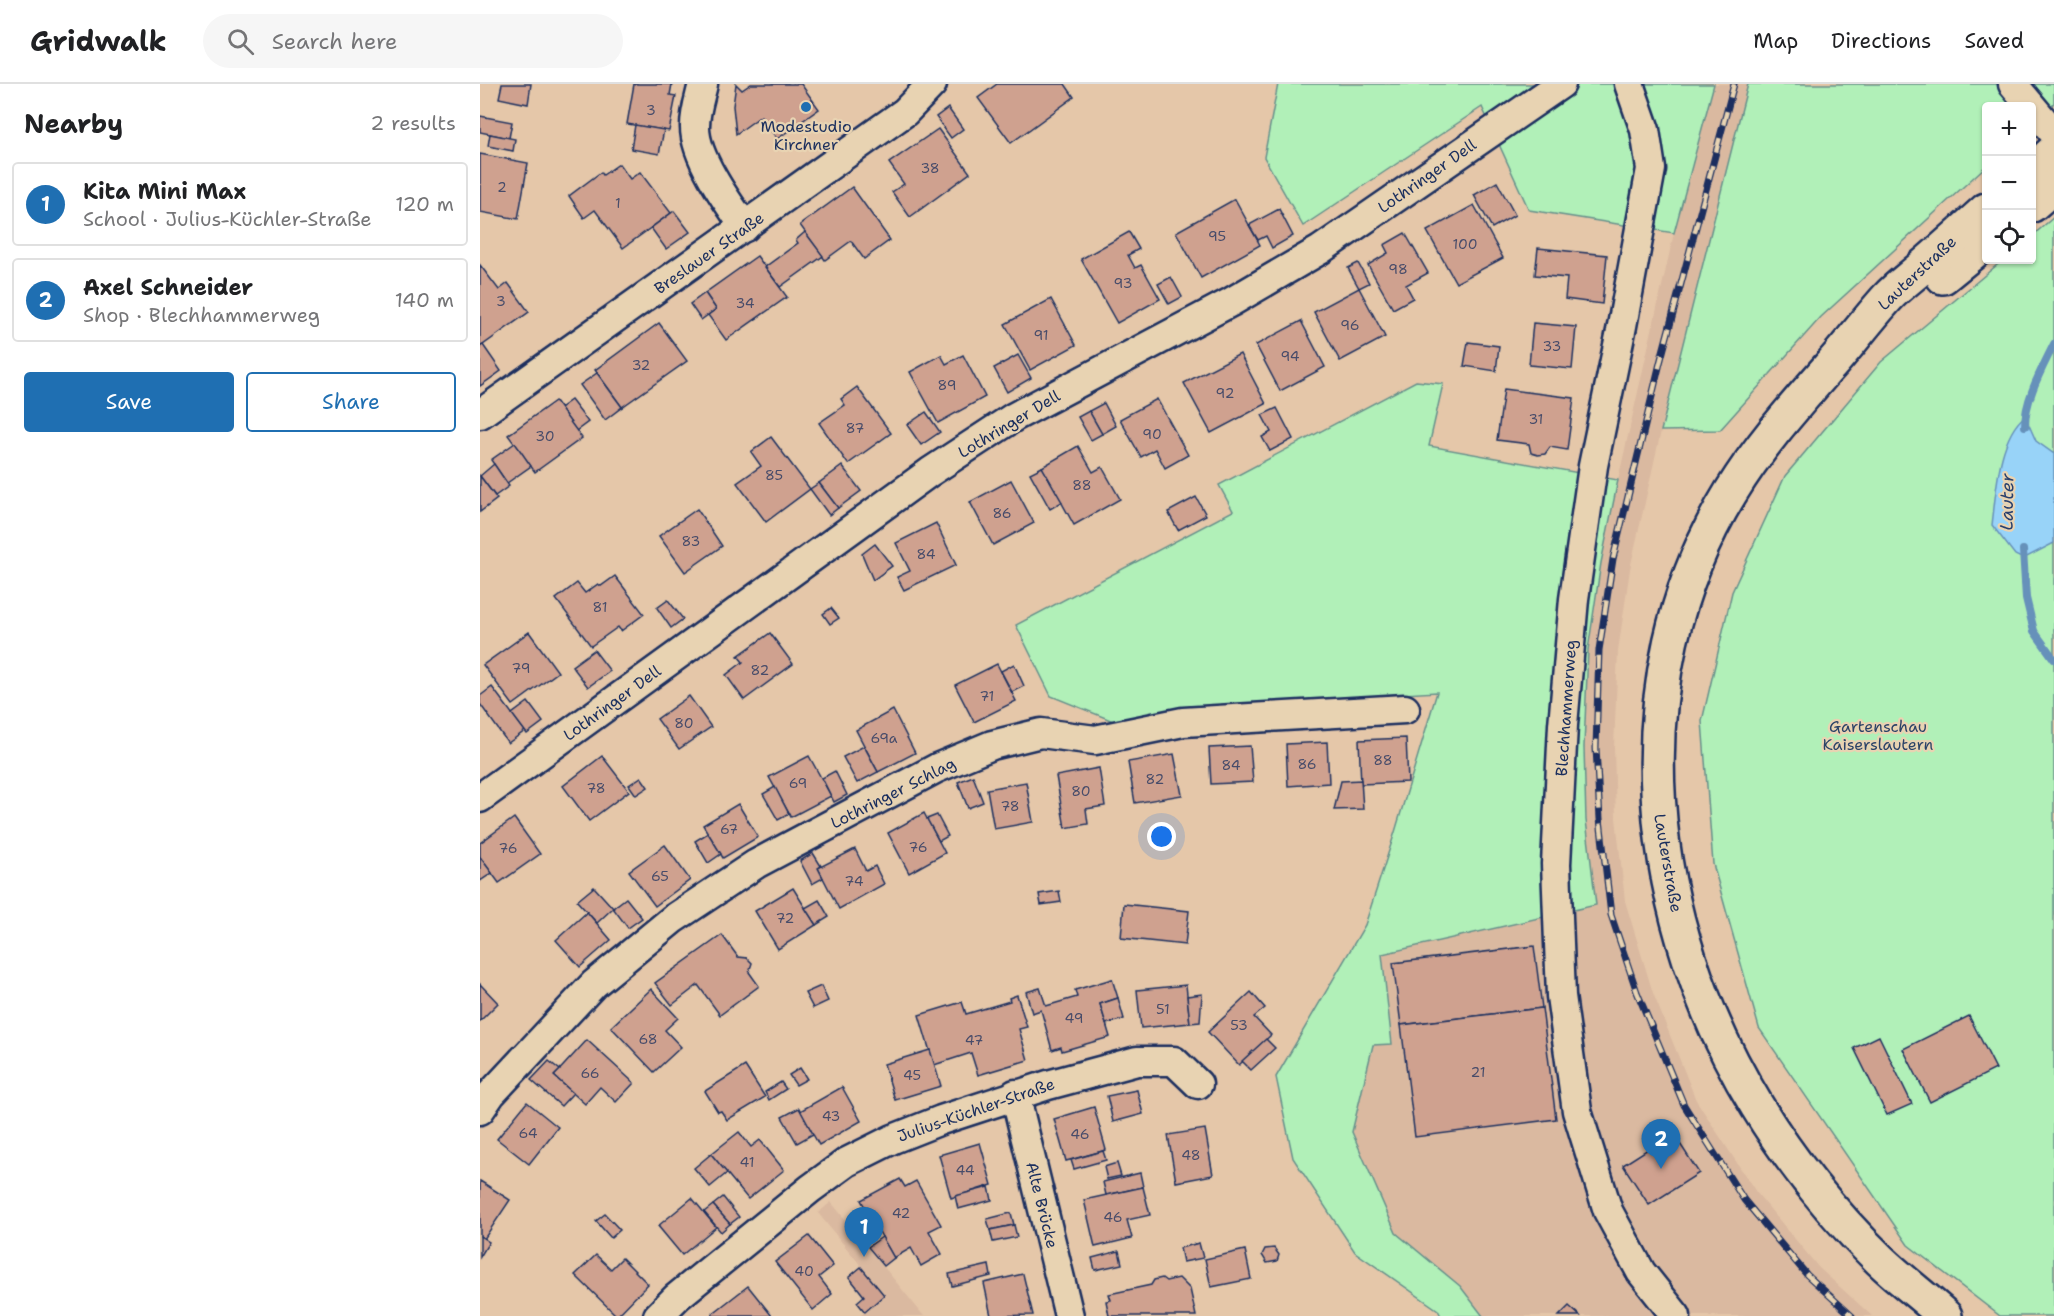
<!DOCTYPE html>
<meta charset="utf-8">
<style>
:root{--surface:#fff;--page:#f6f6f6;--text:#202124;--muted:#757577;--line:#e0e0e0;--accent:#1f6fb2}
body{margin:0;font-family:"Shantell Sans",sans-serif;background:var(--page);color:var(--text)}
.controls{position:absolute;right:18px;top:18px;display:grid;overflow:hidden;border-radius:6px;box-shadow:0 2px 4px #0004}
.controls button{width:54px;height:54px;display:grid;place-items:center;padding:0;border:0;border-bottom:2px solid var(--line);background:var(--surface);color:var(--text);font:30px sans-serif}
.you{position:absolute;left:682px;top:753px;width:21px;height:21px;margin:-15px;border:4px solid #fff;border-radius:50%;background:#1a73e8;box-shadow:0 0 0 9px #1a73e833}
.badge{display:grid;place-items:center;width:39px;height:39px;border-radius:50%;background:var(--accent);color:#fff;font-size:20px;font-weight:700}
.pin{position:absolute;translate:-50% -50px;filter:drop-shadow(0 2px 3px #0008)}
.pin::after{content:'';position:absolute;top:32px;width:21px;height:18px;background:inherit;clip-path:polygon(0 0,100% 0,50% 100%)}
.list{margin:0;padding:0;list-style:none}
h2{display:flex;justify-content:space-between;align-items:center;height:78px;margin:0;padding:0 24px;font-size:26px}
h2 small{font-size:20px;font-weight:400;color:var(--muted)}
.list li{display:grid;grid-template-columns:39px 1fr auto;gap:18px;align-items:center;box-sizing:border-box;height:84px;margin:0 12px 12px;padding:0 12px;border:2px solid var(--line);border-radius:6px}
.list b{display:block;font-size:22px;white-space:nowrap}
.list p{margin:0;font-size:20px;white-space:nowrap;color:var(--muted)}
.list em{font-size:20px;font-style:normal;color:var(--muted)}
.actions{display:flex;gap:12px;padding:18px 24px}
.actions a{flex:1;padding:14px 0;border:2px solid var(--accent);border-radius:6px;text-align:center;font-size:21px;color:var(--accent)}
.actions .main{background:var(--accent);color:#fff}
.icon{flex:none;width:33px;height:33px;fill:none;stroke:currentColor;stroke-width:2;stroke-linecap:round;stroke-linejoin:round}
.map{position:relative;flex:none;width:1574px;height:1232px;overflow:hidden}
header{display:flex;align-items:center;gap:36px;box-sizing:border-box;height:84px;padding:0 30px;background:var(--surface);border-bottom:2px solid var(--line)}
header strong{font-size:28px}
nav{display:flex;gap:33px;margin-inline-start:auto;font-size:21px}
.search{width:420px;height:54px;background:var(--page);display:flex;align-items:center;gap:15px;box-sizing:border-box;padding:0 21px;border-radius:33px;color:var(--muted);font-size:22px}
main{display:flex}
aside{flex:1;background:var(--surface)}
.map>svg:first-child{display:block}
.built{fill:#dab9a0}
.green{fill:#b1f0b8;stroke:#66908b;stroke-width:1.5}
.water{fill:#98d3f8;stroke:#6691ba;stroke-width:1.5}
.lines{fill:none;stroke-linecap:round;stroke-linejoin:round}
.stream{stroke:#6691ba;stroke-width:8}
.building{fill:#cfa18f;stroke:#1b2f5e;stroke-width:1.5}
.minor-casing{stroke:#1b2f5e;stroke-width:33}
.secondary-casing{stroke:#1b2f5e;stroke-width:38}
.minor{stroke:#e8d3b2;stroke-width:28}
.secondary{stroke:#e8d3b2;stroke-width:33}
.rail-casing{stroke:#1b2f5e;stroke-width:7}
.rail{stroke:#e8d3b2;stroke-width:4.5;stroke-dasharray:14;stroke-linecap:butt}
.poi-dot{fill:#1f6fb2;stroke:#e8d3b2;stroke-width:2}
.labels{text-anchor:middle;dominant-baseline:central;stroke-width:4.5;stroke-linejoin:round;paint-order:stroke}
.number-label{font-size:14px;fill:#484c6a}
.poi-label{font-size:16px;fill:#1b2f5e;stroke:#e8d3b2}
.street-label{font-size:16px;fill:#1b2f5e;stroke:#e8d3b2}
.park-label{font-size:16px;fill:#2a4267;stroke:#e8d3b2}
.water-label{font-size:18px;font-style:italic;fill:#283f6d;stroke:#e8d3b2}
</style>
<header>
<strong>Gridwalk</strong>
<div class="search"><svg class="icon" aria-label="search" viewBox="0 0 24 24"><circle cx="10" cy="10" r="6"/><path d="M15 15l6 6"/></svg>Search here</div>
<nav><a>Map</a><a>Directions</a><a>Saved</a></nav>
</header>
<main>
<aside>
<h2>Nearby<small>2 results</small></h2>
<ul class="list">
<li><span class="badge">1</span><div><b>Kita Mini Max</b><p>School · Julius-Küchler-Straße</p></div><em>120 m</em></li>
<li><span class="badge">2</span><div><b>Axel Schneider</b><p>Shop · Blechhammerweg</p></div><em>140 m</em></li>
</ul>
<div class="actions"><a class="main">Save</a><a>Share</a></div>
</aside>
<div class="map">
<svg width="1574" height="1232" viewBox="0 0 1574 1232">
<rect width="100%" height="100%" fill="#e5c7a9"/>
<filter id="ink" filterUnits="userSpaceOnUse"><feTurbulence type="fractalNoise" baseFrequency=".0167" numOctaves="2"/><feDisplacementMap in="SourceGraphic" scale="12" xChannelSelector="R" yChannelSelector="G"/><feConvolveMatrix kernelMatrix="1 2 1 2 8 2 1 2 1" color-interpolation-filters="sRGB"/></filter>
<g filter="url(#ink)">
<!-- built -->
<g class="built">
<polygon points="1234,0 1268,0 1181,347 1150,485 1138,567 1134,663 1136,734 1145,817 1173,909 1216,1016 1276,1108 1339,1184 1392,1232 1003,1232 980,1202 916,1149 872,1049 893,961 912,959 902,870 1116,821 1106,736 1104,663 1108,566 1121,479 1138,396 1194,149"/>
<polygon points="351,1118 443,1231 444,1232 380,1232 404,1210 338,1129"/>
</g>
<!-- green -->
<g class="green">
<polygon points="798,0 1234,0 1194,149 1049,126 1002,23 823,142 784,73"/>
<polygon points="1268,0 1574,0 1574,19 1552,40 1552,22 1506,22 1506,82 1341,233 1240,346 1181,347"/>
<polygon points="1574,133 1574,1232 1520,1232 1428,1161 1279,944 1233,780 1222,637 1252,508 1305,392 1401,278 1523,176 1552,176 1552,152"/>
<polygon points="936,297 963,300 949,362 1138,396 1121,479 1108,566 1104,663 1106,736 1116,821 902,870 912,960 893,961 872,1048 916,1149 980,1202 1003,1232 961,1232 958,1226 875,1168 813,1074 796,993 885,841 915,748 957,608 703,623 633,637 571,612 536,541 753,427 739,401"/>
</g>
<!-- water -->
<path class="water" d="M 1545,332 L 1556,357 L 1574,370 L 1574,459 L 1543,475 L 1535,471 L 1512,441 C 1516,410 1518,353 1545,332 Z"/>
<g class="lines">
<!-- stream -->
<g class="stream">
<path d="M 1545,342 C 1545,314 1562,285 1574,260"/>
<polyline points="1543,466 1546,514 1554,547 1574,575"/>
</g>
</g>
<!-- building -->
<g class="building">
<polygon points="22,0 51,0 48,20 19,14"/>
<polygon points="154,0 192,0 190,11 196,12 189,47 147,40"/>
<polygon points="256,0 262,6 271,0 321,0 339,25 297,55 281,32 256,50 253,22"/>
<polygon points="517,0 585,0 594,13 531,59 498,14"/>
<polygon points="468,24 483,45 471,54 456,33"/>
<polygon points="0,32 32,38 29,54 0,48"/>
<polygon points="155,41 184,46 179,70 151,65"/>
<polygon points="458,45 490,89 430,133 412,108 424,100 409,79"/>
<polygon points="10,50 35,55 33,67 8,62"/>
<polygon points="0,70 48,79 38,135 0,128"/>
<polygon points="139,80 150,95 160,88 191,129 143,164 115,126 104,134 89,112 121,88 123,91"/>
<polygon points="1017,98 1035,131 1012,144 994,111"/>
<polygon points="372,103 410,156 384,175 371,157 345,176 320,141"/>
<polygon points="755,115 780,161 721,194 696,148"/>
<polygon points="994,121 1023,174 976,199 947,147"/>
<polygon points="799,125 813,152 792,164 786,152 778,156 769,141"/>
<polygon points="194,127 210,148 186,165 171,144"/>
<polygon points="325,148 343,172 300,203 285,183 318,159 316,156"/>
<polygon points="649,148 659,165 648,171 655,184 661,181 680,215 637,239 601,175"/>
<polygon points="925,149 948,189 926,201 933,214 913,225 888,181 908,169 904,161"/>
<polygon points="1058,164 1127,171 1122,220 1085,215 1087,194 1055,191"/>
<polygon points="277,172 307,213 246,256 228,231 236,225 225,209"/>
<polygon points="878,179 889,199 879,204 868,184"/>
<polygon points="0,181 19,206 28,199 49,228 0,263"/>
<polygon points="691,193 702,213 689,220 678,200"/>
<polygon points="879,204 905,253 860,277 834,228"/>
<polygon points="225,209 236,225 221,236 210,220"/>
<polygon points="571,215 596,261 550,286 525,240"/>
<polygon points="821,237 845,283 800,307 776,261"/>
<polygon points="179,239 207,277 142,323 115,286"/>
<polygon points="1053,239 1096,243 1092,285 1049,281"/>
<polygon points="988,258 1019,262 1016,287 984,282"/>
<polygon points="3,261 21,287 0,302 0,263"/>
<polygon points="760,270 786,320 731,349 704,299"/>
<polygon points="461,271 466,280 483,271 505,313 458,339 430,288"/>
<polygon points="538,271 551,294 527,308 514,284"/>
<polygon points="117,289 142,323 125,336 100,301"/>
<polygon points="377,303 411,349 368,380 339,339 365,321 361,315"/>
<polygon points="1024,305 1094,314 1087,366 1070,363 1065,370 1058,371 1051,369 1049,360 1017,356"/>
<polygon points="677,315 708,371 685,384 675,365 661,373 640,335"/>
<polygon points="91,316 108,338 96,347 80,324"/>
<polygon points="75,317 102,354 55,388 28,351"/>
<polygon points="624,319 636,342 622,350 609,327"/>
<polygon points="797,324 813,355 790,367 782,353 791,348 782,331"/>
<polygon points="609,327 622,350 611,356 598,333"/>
<polygon points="446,328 460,348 441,361 427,341"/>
<polygon points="291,353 330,405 286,438 257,399 281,382 271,368"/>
<polygon points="35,359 51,382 27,399 11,376"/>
<polygon points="598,362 613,388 622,383 640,415 594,441 562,383"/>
<polygon points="14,380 29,402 15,412 0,392"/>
<polygon points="362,382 381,407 358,424 339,399"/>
<polygon points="562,383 582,418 570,425 550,389"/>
<polygon points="0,392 17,415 0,428"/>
<polygon points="531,396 554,439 513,461 490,418"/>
<polygon points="339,399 358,424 349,431 330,405"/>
<polygon points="716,413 726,431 698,446 688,428"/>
<polygon points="217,425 242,462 205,488 179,452"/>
<polygon points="456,439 476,481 424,506 417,493 430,487 416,459"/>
<polygon points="395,460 412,482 393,496 382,470"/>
<polygon points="135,492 164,530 141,547 138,543 111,562 76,515 97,499 105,509 118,500 121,502"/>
<polygon points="188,516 203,535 191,544 177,524"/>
<polygon points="351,524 359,534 350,540 343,530"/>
<polygon points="49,548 78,588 33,621 3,581"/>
<polygon points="290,549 313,580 264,616 246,591 263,578 258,572"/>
<polygon points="114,566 130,587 108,603 92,582"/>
<polygon points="517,580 536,617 494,638 475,601"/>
<polygon points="534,580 544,602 532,608 521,587"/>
<polygon points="12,603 45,647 28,659 0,620 0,612"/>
<polygon points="209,612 231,643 199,665 177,635"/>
<polygon points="48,618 63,638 47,650 32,630"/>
<polygon points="413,626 435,669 398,688 376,646"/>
<polygon points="926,654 928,698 881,700 879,656"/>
<polygon points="847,658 849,699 808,702 806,660"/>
<polygon points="384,662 398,688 377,699 363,673"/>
<polygon points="770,662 773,698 731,700 729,664"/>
<polygon points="694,670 702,711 655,719 648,678"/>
<polygon points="122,672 149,707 109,737 83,702"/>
<polygon points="329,672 351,712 311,733 289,693"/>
<polygon points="619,684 625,722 606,725 608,740 585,744 576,692"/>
<polygon points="355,687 367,711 354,718 342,694"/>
<polygon points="493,692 503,718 488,724 478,698"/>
<polygon points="161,693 168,703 156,711 149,701"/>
<polygon points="881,696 883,725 854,726 861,697"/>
<polygon points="546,698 553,738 514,745 507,705"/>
<polygon points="295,703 309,730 298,736 283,710"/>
<polygon points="258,720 278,753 243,774 223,741"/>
<polygon points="444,729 465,769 429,789 408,749"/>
<polygon points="457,731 468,752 459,757 447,735"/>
<polygon points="34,734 60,770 19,799 0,773 0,759"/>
<polygon points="228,749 241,770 228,779 215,757"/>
<polygon points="185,761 210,796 175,822 149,787"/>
<polygon points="375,765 386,787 395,782 404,800 359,825 338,784"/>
<polygon points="333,769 341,782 338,784 343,794 332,800 320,777"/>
<polygon points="0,773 12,789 0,797"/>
<polygon points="114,803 133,824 117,839 97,817"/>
<polygon points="313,804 336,841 298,865 275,827"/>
<polygon points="579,807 581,818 561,821 559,810"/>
<polygon points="146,814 162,834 148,844 133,824"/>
<polygon points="339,816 349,833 336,841 325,824"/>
<polygon points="644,820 709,827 705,861 641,854"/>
<polygon points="107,828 131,856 100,883 76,856"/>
<polygon points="242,851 258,873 267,874 272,879 269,888 279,902 240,931 218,901 192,921 175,899"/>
<polygon points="1054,862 1062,924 921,941 913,879"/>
<polygon points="632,895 638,914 620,920 630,953 582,967 581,963 572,966 561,926 552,929 546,908 560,904 566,922 597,913 595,906"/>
<polygon points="0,900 18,919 0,937"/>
<polygon points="706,901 710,939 661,944 657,906"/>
<polygon points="341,902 348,917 333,924 325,909"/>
<polygon points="171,905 198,934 185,946 201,963 174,988 131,943"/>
<polygon points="771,908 785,924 774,933 791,951 759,981 728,948"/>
<polygon points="722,910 720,938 710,939 707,912"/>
<polygon points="537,911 547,943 539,945 548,976 498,991 491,969 454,981 439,931 482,918 486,930 530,917 529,914"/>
<polygon points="638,914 644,935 626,940 620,920"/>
<polygon points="1062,924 1076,1035 935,1053 921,941"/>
<polygon points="1489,932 1516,985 1450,1018 1423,965"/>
<polygon points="1399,952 1432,1020 1407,1031 1374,964"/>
<polygon points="786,955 795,964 771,986 762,977"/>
<polygon points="107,956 154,999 136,1018 120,1003 105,1020 74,992"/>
<polygon points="450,966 461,1002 415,1016 404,980"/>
<polygon points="69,977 80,986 74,992 93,1009 81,1022 51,996"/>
<polygon points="265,982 285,1013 247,1036 241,1027 238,1028 225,1007"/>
<polygon points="320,984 327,995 316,1001 309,991"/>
<polygon points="301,998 306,1005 289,1016 285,1008"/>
<polygon points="362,1003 381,1037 339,1061 320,1027"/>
<polygon points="657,1006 663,1030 633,1038 627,1012"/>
<polygon points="47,1018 78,1043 49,1080 17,1055"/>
<polygon points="614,1023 626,1066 586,1077 574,1035"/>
<polygon points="319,1024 333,1050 317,1059 302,1033"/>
<polygon points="725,1045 733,1091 696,1098 688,1051"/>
<polygon points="259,1048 271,1063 280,1056 304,1086 268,1115 231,1070"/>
<polygon points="1193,1049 1219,1089 1169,1121 1143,1081"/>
<polygon points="500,1059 512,1101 471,1114 459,1071"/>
<polygon points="623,1067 626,1076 594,1085 591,1076"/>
<polygon points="231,1070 247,1089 230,1103 214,1084"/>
<polygon points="637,1079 641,1092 627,1095 624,1083"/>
<polygon points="660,1089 663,1103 626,1111 623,1098"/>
<polygon points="420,1095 425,1103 436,1097 461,1141 449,1147 462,1170 441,1182 431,1164 414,1174 381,1116"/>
<polygon points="0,1097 30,1116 4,1155 0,1152"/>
<polygon points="509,1103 512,1116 478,1125 475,1112"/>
<polygon points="663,1103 670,1131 647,1136 652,1154 615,1163 604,1116"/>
<polygon points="243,1113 259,1133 250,1140 233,1121"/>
<polygon points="212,1114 236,1143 202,1171 178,1142"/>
<polygon points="233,1121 250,1140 241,1148 224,1128"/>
<polygon points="531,1129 534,1141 510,1146 507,1135"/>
<polygon points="125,1130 140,1146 131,1154 116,1137"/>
<polygon points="534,1141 537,1153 513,1158 510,1146"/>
<polygon points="0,1152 9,1158 0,1173"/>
<polygon points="329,1152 353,1182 339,1193 352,1210 333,1226 295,1178"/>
<polygon points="402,1153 414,1174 404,1182 388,1163"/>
<polygon points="719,1159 723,1174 703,1178 700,1164"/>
<polygon points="794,1164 799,1171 797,1177 787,1179 782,1171 785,1165"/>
<polygon points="765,1166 771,1195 731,1203 725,1175"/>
<polygon points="639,1167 642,1180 615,1186 612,1174"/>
<polygon points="116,1171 131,1185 142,1174 168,1200 137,1232 95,1191"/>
<polygon points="509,1181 511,1192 472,1202 469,1190"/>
<polygon points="381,1183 404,1211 385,1228 377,1218 384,1212 369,1193"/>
<polygon points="543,1190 553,1231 511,1232 504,1199"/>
<polygon points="682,1194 686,1197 699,1194 710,1205 716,1232 629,1232 626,1217 631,1216 629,1210 671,1201 674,1196"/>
<polygon points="268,1202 292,1232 234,1232 232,1230"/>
<polygon points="1089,1222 1100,1232 1079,1232"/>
</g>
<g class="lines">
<defs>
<g id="minor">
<path d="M 223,0 C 220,13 215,28 215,42 C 214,72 248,119 265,143"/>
<polyline points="1149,0 1165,46 1171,85 1142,242 1113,382 1094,515 1083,641 1076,780 1081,912 1097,1027 1128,1127 1161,1188 1196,1232"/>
<polyline points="1533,0 1574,49"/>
<polyline points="0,330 425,28 452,0"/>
<polyline points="0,714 450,388 534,333 751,218 840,166 1081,0"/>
<polyline points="535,1010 589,1232"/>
<polyline points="0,1026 11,1010 114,900 193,835 276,780 457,684 512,661 561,649 615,656 703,638 925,625"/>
<polyline points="178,1232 197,1213 330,1105 367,1078 413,1055 461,1036 568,1001 657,977 694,977 718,1000"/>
</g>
<g id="secondary">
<polyline points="1552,87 1574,67"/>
<polyline points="1552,121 1574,102"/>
<polyline points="1463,193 1506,158"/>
<path d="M 1465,1232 C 1444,1213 1421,1196 1400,1176 C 1354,1131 1311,1078 1277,1022 C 1165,839 1135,597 1251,408 C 1279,362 1313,324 1348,284 C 1369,261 1387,236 1408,213 C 1418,202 1431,193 1442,183 C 1464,164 1485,145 1506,126"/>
</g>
</defs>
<!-- minor casing -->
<use href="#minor" class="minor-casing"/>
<!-- secondary casing -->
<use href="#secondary" class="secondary-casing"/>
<!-- minor -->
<use href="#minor" class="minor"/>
<!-- secondary -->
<use href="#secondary" class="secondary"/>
<defs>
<polyline id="rail" points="1254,0 1180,279 1133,475 1119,566 1116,664 1120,735 1131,831 1157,908 1204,1021 1264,1116 1327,1191 1372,1232"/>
</defs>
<!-- rail casing -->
<use href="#rail" class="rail-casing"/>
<!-- rail -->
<use href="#rail" class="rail"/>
</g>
</g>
<!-- markers -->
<circle class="poi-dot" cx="326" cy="23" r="6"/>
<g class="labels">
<!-- number labels -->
<g class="number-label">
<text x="171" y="26">3</text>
<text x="450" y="84">38</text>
<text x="22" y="103">2</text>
<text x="138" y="119">1</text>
<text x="737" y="152">95</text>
<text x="985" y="160">100</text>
<text x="918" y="185">98</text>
<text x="643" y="199">93</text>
<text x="21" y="217">3</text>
<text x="265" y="219">34</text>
<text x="870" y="241">96</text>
<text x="561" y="251">91</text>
<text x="1072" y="262">33</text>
<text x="810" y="272">94</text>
<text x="161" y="281">32</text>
<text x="467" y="301">89</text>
<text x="745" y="309">92</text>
<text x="1056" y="335">31</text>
<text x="375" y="344">87</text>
<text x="672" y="350">90</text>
<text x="65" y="352">30</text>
<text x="294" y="391">85</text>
<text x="602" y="401">88</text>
<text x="522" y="429">86</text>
<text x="211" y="457">83</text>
<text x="446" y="470">84</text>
<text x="120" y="523">81</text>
<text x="41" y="584">79</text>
<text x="280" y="586">82</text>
<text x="507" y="612">71</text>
<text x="204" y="639">80</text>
<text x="404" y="654">69a</text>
<text x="903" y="676">88</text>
<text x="827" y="680">86</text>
<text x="751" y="681">84</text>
<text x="675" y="695">82</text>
<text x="318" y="699">69</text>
<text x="116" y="704">78</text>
<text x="601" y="707">80</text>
<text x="530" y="722">78</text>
<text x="249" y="745">67</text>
<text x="438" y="763">76</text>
<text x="28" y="764">76</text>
<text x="180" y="792">65</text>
<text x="374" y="797">74</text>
<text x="305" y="834">72</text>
<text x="683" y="925">51</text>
<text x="594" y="934">49</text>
<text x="759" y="941">53</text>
<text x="168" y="955">68</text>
<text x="494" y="956">47</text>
<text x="998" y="988">21</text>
<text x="110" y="989">66</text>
<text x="432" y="991">45</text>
<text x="351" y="1032">43</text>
<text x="48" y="1049">64</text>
<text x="600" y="1050">46</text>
<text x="711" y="1071">48</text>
<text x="267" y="1078">41</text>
<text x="485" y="1086">44</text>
<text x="421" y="1129">42</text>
<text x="633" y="1133">46</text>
<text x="324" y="1187">40</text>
</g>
<!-- poi labels -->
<g class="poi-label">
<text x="326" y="42">Modestudio<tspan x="326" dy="18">Kirchner</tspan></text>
</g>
<!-- street labels -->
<g class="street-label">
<text transform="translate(947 92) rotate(-35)">Lothringer Dell</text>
<text transform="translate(229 169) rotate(-35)">Breslauer Straße</text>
<text transform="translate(1437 189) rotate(-43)">Lauterstraße</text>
<text transform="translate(529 340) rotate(-31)">Lothringer Dell</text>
<text transform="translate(132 619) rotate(-36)">Lothringer Dell</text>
<text transform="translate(1086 624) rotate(-86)">Blechhammerweg</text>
<text transform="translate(413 709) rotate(-27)">Lothringer Schlag</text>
<text transform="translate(1188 779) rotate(80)">Lauterstraße</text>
<text transform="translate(496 1026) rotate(-19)">Julius-Küchler-Straße</text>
<text transform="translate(562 1121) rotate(76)">Alte Brücke</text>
</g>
<!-- park labels -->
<g class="park-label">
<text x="1398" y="642">Gartenschau<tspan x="1398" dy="18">Kaiserslautern</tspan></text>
</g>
<!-- water labels -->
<g class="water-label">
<text transform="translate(1527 418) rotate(-89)">Lauter</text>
</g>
</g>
</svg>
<div class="controls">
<button>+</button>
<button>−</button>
<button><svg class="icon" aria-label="locate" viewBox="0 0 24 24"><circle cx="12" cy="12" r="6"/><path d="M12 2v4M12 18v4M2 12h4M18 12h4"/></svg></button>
</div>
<div class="you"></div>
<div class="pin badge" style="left:384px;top:1173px">1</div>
<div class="pin badge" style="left:1181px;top:1085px">2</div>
</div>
</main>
